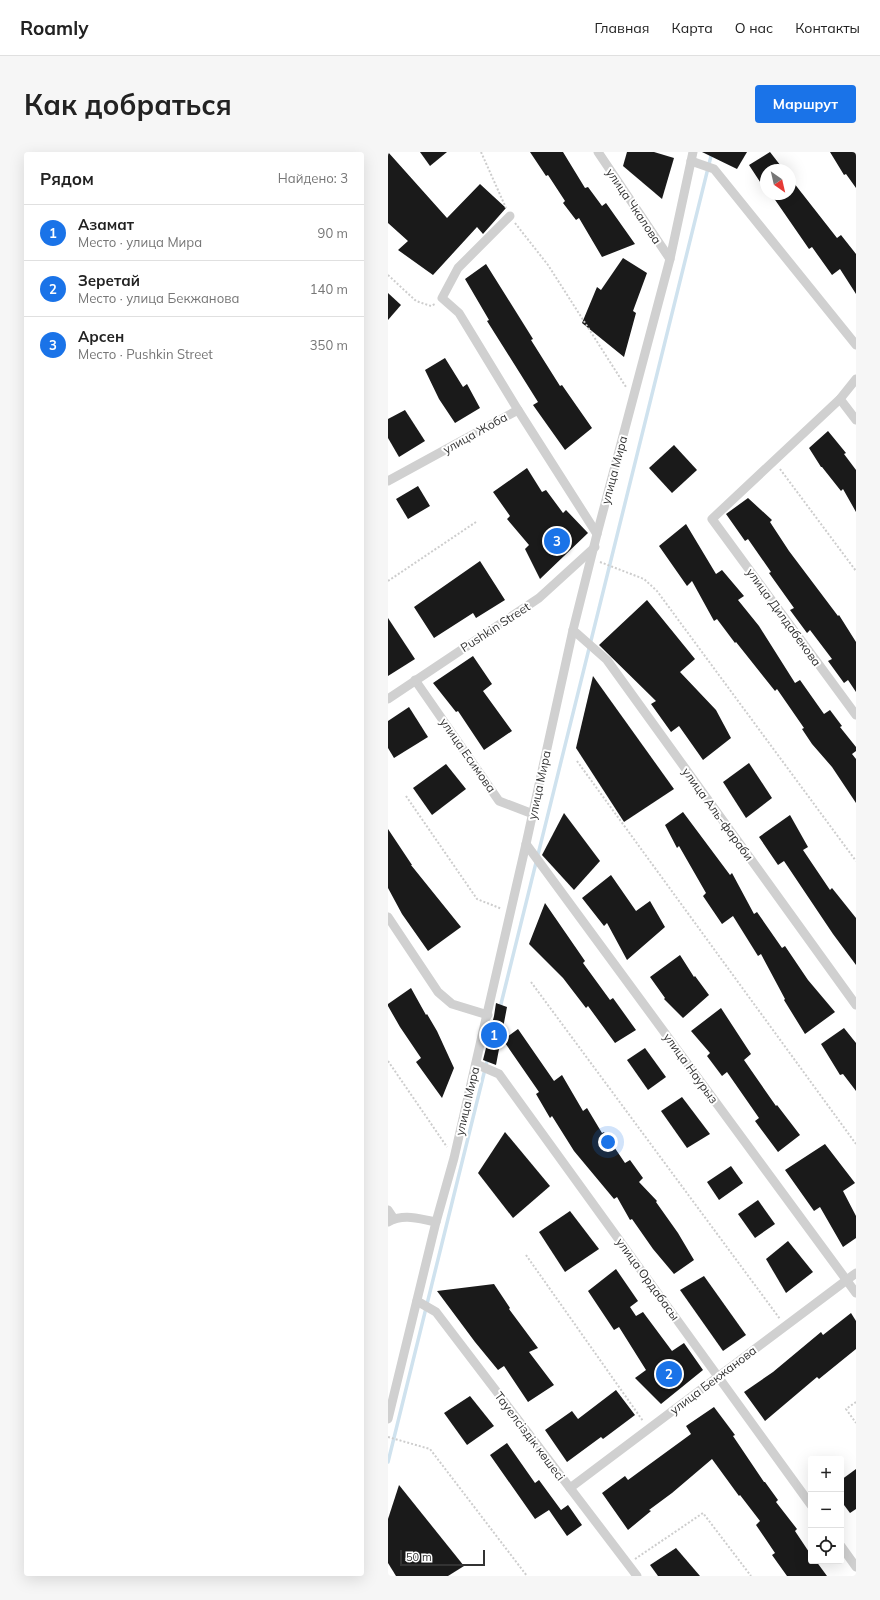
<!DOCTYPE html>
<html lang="ru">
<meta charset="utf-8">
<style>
:root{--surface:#fff;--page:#f6f6f6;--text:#222;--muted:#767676;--line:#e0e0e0;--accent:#1a73e8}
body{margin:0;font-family:Mulish,sans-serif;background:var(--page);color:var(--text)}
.controls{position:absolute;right:12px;bottom:12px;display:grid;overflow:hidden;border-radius:4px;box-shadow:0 4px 16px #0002}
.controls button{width:36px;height:36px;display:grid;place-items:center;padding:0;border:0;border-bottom:1px solid var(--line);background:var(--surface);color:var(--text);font:20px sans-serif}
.compass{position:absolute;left:372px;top:12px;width:36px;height:36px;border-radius:50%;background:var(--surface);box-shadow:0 4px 16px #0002;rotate:146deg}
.scale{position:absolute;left:12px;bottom:10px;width:85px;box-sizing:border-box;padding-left:4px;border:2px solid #333;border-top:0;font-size:11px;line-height:14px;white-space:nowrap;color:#333;-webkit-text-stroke:3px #fff;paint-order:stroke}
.you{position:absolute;left:220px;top:990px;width:14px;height:14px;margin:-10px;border:3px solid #fff;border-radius:50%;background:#1a73e8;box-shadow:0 0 0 6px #1a73e833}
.badge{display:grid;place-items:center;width:26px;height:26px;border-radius:50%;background:var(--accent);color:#fff;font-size:13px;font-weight:700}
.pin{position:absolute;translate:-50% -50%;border:2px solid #fff;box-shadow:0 1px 4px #0006}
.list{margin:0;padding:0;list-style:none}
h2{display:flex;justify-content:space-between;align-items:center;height:52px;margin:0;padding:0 16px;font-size:17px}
h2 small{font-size:13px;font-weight:400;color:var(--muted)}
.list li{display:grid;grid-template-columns:26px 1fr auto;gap:12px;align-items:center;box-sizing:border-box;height:56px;padding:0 16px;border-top:1px solid var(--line)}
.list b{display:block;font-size:15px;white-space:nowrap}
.list p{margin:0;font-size:13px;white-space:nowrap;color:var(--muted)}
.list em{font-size:13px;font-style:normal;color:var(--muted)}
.icon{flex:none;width:22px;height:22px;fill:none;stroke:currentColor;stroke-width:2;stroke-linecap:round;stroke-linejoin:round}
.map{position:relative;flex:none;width:468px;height:1424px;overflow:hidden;border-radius:4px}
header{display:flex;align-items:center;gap:24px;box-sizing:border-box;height:56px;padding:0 20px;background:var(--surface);border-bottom:1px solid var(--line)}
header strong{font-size:19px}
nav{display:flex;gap:22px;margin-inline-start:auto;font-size:14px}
.intro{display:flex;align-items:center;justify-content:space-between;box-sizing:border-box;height:96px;padding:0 24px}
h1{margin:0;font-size:28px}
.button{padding:10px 18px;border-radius:4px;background:var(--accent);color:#fff;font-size:14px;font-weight:700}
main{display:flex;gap:24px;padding:0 24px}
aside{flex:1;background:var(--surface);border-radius:4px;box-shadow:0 4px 16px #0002}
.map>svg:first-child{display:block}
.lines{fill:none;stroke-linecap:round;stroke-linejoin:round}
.stream{stroke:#cfe2ee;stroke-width:3.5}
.building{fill:#1a1a1a}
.path{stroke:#cdcdcd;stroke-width:2;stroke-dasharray:2 2;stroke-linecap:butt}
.street{stroke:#d0d0d0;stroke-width:9}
.labels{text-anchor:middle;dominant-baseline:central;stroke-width:4;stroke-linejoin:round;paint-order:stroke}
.street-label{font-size:12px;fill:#333;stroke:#fff}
</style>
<header>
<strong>Roamly</strong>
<nav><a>Главная</a><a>Карта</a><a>О нас</a><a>Контакты</a></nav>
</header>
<div class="intro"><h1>Как добраться</h1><a class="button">Маршрут</a></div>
<main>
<aside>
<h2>Рядом<small>Найдено: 3</small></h2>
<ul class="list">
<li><span class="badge">1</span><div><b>Азамат</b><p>Место · улица Мира</p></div><em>90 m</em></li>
<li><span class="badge">2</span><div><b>Зеретай</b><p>Место · улица Бекжанова</p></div><em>140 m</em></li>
<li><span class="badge">3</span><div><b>Арсен</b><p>Место · Pushkin Street</p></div><em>350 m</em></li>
</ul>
</aside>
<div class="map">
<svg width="468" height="1424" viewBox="0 0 468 1424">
<rect width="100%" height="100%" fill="#fff"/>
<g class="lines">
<!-- stream -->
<g class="stream">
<polyline points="112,856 324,0"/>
<polyline points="0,1310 100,905"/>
</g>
</g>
<!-- building -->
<g class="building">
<polygon points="0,0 59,66 92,32 118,56 95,82 89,75 45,123 10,98 20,89 0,71"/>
<polygon points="32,0 59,0 42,14"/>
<polygon points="142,0 175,0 197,36 200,35 214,54 218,51 247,92 214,105 191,66 188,68 175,51 177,49 160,23 158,24"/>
<polygon points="239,0 266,0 286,6 274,47 235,14"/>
<polygon points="314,0 359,0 349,17"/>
<polygon points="382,0 396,18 378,18 378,39 361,13"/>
<polygon points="442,0 468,0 468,36 458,22 456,23"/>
<polygon points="402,26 449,86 453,83 468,102 468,142 452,117 444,123 424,95 421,97 383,42 402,42"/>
<polygon points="235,106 259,121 245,159 248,161 236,205 194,171 209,135 213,138"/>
<polygon points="98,112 145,187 143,188 172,234 174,233 204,276 177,298 145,253 150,250 99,169 101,168 77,127"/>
<polygon points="0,141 13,153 0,168"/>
<polygon points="57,206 75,235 79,232 92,256 67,271 51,247 37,218"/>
<polygon points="17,258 37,289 11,305 0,286 0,267"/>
<polygon points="440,279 458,301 456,302 468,318 468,360 455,337 453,339 434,315 433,315 421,296"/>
<polygon points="286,293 309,318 284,341 261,316"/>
<polygon points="139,316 154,340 158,338 175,361 178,358 200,381 152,427 137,397 141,393 119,367 122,364 105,340"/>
<polygon points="30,334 42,354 20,367 8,347"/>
<polygon points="360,346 384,368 382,370 401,399 450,464 451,463 468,490 468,540 460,528 456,531 440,509 444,507 422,478 419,481 402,458 406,456 381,421 383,420 360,387 357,389 338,362"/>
<polygon points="298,372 328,422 334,418 356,444 350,448 371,474 407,531 412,528 436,562 442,558 454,574 452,575 468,595 468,599 464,602 468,607 468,651 444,615 424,592 414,577 416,576 389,537 387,539 348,490 347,491 329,467 326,469 304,429 299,434 271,394"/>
<polygon points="92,409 117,448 88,466 85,461 46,486 26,455"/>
<polygon points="259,448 307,507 292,520 328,558 343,586 315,608 291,574 283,580 263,552 268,549 211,493"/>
<polygon points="0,466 27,507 0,524"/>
<polygon points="85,504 104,532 95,539 124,579 96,598 70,559 68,560 45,531"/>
<polygon points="205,524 286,637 236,670 188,596"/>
<polygon points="21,555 40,585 6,606 0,596 0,569"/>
<polygon points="361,611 384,646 358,666 335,630"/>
<polygon points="58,612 78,637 44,663 25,636"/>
<polygon points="295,660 342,723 344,721 366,762 369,760 394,796 397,794 420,828 447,860 417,882 396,848 397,847 373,802 370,804 345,764 334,772 315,744 318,741 291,694 289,696 277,673"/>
<polygon points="176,661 212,709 186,738 154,703"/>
<polygon points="402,663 420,695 415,698 442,738 444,736 468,766 468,813 445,782 396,709 390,713 371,685"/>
<polygon points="0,677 24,713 23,713 73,775 40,799 14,762 0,736"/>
<polygon points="223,723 248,759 262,749 277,775 239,808 219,771 216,774 194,746"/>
<polygon points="157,751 197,809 195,811 222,848 225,846 248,878 227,891 200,854 198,856 175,826 141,792"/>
<polygon points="292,803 306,825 307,824 321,843 295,866 276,847 277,846 262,825"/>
<polygon points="23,836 38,863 39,862 49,879 66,916 54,946 28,910 33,906 12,875 0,854 0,852"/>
<polygon points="108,851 119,855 108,913 95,908 106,864"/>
<polygon points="333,856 363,902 356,908 388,954 389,953 412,983 390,1000 367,969 371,966 339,920 334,924 319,904 322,901 303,879"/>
<polygon points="456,876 468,891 468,939 455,922 452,923 433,892"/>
<polygon points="130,877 166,929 174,923 195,959 199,956 214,981 216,980 237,1011 242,1008 255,1026 251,1030 269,1049 268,1050 290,1081 306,1108 286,1122 265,1097 244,1067 242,1068 229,1045 226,1047 186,999 164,964 162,966 148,942 151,940 115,888"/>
<polygon points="257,896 278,925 260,938 239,908"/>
<polygon points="294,945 322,982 299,996 273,959"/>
<polygon points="117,980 162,1034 125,1066 90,1021"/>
<polygon points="437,992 467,1031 455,1039 468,1064 468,1086 455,1095 432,1055 426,1059 397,1018"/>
<polygon points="343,1014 355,1031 331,1048 319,1030"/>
<polygon points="370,1048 387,1072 367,1086 350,1062"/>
<polygon points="182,1059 211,1097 177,1120 151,1080"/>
<polygon points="400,1089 425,1120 398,1141 378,1107"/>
<polygon points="228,1117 250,1149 242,1155 248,1164 255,1160 284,1199 296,1191 315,1218 273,1252 247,1226 258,1218 231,1175 226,1178 200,1139"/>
<polygon points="316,1124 358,1183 335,1199 292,1138"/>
<polygon points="106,1132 122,1156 121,1157 150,1196 141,1200 166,1233 140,1250 116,1214 110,1218 87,1190 49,1139"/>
<polygon points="463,1161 468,1169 468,1197 431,1227 429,1225 377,1269 356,1240 385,1220 433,1180 435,1183"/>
<polygon points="228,1238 247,1263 215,1287 213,1285 179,1310 157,1278 184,1259 190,1267"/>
<polygon points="82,1244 106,1274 79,1293 56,1261"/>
<polygon points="326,1255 347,1283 345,1284 376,1330 377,1330 390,1348 388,1350 409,1377 407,1379 423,1403 423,1409 428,1409 439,1424 399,1424 384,1403 387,1401 368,1373 372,1369 352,1343 351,1344 324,1307 284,1341 261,1358 263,1359 240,1378 214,1341 237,1324 240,1328 303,1282 298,1274"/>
<polygon points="119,1291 147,1331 151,1328 173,1358 180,1353 194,1373 179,1384 161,1358 147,1367 102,1303"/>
<polygon points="468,1317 468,1357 462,1361 453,1349 453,1328"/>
<polygon points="11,1333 76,1414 60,1424 8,1424 0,1411 0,1367"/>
<polygon points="288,1396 312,1424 270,1424 262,1413"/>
</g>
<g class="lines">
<!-- path -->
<g class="path">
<polyline points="93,0 118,56"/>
<polyline points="127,71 160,113 238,235"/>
<polyline points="0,123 28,149 43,154 47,152"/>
<polyline points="392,317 468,419"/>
<polyline points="212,410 256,427 269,439 468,709"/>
<polyline points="0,429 88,370"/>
<polyline points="189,609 468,992"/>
<polyline points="18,644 89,747 114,757"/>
<polyline points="143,830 392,1167"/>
<polyline points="0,909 59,995"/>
<polyline points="138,1103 255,1269"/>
<polyline points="468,1250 458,1257 468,1271"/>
<polyline points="0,1285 42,1297 139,1424"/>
<polyline points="247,1407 315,1361 363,1424"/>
</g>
<!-- street -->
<g class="street">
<polyline points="210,0 282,107"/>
<polyline points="303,9 326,17 468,193"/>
<polyline points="122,64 70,116 54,146 71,161 130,258"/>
<polyline points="468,227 452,247 324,367 468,563"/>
<polyline points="452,247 468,268"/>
<polyline points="0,329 130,258 209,382"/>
<polyline points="185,478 219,508 468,853"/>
<polyline points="27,528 111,649 145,662"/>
<polyline points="0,547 151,446 207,395"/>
<polyline points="138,692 468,1141"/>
<polyline points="0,765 50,840 64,852 100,863"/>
<polyline points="88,912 111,922 423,1353"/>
<polyline points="0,1058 6,1067"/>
<path d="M 0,1070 C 16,1061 31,1067 48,1070"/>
<polyline points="29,1149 48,1160 249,1424"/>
<polyline points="0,1267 48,1070 66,1006 138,692 185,478 209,382 282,107 305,0"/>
<polyline points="182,1336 468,1121"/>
<polyline points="453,1394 468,1415"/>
</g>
</g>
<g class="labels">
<!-- street labels -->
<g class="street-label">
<text transform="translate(246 54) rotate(56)">улица Чкалова</text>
<text transform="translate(87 281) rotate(-29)">улица Жоба</text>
<text transform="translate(226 318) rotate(-75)">улица Мира</text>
<text transform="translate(396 465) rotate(54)">улица Дилдабекова</text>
<text transform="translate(107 475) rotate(-33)">Pushkin Street</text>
<text transform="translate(80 603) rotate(55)">улица Есимова</text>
<text transform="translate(151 633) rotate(-78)">улица Мира</text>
<text transform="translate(330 662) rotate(54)">улица Аль-фараби</text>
<text transform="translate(303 916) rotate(54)">улица Наурыз</text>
<text transform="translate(79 949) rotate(-77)">улица Мира</text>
<text transform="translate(260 1127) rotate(54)">улица Ордабасы</text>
<text transform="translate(325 1228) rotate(-37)">улица Бекжанова</text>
<text transform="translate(142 1284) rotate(53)">Тауелсіздік көшесі</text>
</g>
</g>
</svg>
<div class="controls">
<button>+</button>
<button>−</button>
<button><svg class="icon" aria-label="locate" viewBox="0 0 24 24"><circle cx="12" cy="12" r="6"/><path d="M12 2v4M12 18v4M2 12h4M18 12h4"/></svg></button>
</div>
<svg class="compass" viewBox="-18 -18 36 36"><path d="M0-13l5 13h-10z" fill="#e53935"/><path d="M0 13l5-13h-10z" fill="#767676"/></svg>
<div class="scale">50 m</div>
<div class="you"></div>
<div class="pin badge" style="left:106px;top:883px">1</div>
<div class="pin badge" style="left:281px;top:1222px">2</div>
<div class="pin badge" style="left:169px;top:389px">3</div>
</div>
</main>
